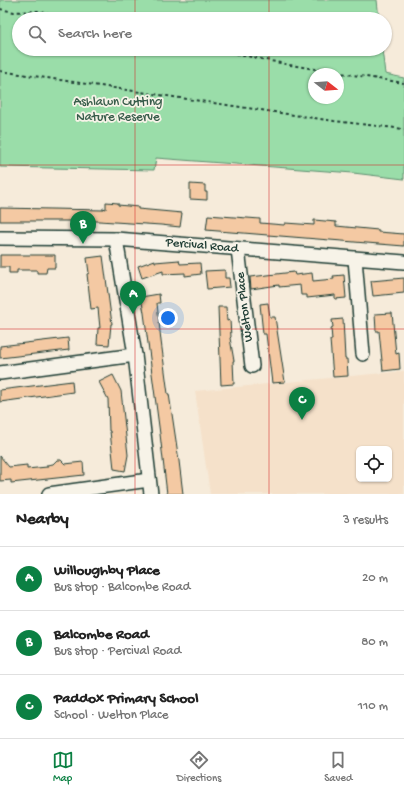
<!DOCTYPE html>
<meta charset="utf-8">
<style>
:root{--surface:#fff;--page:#f6f6f6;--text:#222;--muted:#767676;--line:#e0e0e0;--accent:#0b8043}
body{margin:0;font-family:"Gochi Hand",sans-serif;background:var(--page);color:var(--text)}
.controls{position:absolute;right:12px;bottom:12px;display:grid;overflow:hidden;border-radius:6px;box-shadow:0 1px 3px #0004}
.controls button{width:36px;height:36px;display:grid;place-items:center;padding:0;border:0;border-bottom:1px solid var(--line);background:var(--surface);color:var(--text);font:20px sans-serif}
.compass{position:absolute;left:308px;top:68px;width:36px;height:36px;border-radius:50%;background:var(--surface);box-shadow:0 1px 3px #0004;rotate:107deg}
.you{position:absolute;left:168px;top:318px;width:14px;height:14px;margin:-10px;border:3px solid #fff;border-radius:50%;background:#1a73e8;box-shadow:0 0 0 6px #1a73e833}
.badge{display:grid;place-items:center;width:26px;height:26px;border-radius:50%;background:var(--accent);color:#fff;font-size:13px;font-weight:700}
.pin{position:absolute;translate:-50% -33px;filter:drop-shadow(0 1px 2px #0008)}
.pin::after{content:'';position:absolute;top:21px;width:14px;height:12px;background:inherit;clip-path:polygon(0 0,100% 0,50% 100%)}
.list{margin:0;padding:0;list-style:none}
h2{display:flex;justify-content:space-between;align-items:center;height:52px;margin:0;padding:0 16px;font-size:17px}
h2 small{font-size:13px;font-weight:400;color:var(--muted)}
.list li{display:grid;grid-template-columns:26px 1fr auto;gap:12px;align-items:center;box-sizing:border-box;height:64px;padding:0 16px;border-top:1px solid var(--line)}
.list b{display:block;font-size:15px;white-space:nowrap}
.list p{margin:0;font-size:13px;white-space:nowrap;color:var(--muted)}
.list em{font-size:13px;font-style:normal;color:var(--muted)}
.icon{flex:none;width:22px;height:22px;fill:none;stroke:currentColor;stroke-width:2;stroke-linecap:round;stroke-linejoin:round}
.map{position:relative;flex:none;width:404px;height:494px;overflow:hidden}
.search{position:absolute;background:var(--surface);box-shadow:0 1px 3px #0004;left:12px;right:12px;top:12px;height:44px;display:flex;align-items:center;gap:10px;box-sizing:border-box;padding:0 14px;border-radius:22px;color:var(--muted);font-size:15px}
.sheet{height:244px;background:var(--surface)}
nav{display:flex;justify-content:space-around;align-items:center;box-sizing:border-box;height:56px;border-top:1px solid var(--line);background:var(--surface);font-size:11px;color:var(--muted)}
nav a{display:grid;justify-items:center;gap:2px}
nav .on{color:var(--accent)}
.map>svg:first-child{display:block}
.built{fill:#f5e1ca;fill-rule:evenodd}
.green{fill:#9adda9;stroke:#5c8d6e;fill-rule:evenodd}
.building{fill:#f4c9a3;stroke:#1f3d34}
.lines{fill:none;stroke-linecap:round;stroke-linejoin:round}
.minor-casing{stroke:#1f3d34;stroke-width:16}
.path{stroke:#1f3d34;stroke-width:2;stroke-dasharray:3 3;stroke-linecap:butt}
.minor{stroke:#f7f3e8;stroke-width:13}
.grid{fill:none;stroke:#d62828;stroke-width:1;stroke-opacity:0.55}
.labels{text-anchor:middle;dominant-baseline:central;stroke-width:3.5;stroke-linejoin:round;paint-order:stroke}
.park-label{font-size:13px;fill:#385d4b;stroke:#f7f3e8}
.street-label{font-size:13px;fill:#1f3d34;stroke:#f7f3e8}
</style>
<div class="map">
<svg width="404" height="494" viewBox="0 0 404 494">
<rect width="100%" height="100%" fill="#f6ebda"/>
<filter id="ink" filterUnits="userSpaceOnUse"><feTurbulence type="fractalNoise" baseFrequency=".025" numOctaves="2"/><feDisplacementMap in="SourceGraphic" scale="8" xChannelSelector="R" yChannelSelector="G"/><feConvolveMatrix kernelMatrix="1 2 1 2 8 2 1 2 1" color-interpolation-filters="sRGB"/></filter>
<g filter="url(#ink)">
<!-- built -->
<path class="built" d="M 404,371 L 404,494 L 210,494 L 195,391 ZM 359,449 L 389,449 L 389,479 L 359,479 Z"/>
<!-- green -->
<path class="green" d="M 0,0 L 377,0 L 379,19 L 19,19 L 19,49 L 382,49 L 385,74 L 404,78 L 404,179 L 353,173 L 156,158 L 154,170 L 0,167 ZM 314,74 L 338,74 L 338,98 L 314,98 Z"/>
<!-- building -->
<g class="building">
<polygon points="190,184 205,185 205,192 207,192 207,200 190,199"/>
<polygon points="106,202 118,203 118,205 138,207 138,209 182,213 180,227 161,225 99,221 0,221 0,208 103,210 103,208 106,209"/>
<polygon points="208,215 260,219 260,223 284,225 285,223 314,225 314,220 336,222 336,226 378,230 378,232 404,234 404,246 206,230"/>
<polygon points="0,255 55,255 55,268 47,268 46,273 37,273 37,270 17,270 17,273 9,273 9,267 0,267"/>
<polygon points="103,256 112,324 111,324 109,345 97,344 98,328 100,328 98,308 91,309 87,274 89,273 87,258"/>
<polygon points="155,260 155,262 179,260 180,264 200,263 201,274 185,276 185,273 163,274 163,271 142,278 138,266"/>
<polygon points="225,270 225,278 229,278 230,287 207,289 205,271"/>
<polygon points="294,272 295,275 312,273 313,281 334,279 333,276 344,275 346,298 335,299 335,295 307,298 307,295 301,295 300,285 279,287 279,285 251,289 250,277"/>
<polygon points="404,278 404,293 373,296 371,281"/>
<polygon points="159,294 160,303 157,303 161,341 168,394 169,394 179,461 183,494 167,494 160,434 144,313 141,297"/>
<polygon points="268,303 270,317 275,317 285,382 272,383 266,334 263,334 260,304"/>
<polygon points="218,307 226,307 227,321 230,320 231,337 230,338 234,361 233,361 234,384 221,385"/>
<polygon points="392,313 396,354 399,353 400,369 383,371 379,331 376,331 375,314"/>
<polygon points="343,319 345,359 347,359 348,376 333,377 330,340 332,340 331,328 333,327 332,320"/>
<polygon points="68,338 69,350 0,358 0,346"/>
<polygon points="113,375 121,391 128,455 125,471 114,469 110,431 109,431 108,399 99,382"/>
<polygon points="72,381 73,392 0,402 0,390"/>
<polygon points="0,456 9,467 27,465 27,469 47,467 47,465 53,464 57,460 61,460 65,464 83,462 84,475 11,483 11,480 0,481"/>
</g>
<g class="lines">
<defs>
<g id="minor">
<polyline points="0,238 116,239 404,262"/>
<polyline points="116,239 135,355 151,494"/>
<polyline points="238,249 252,366"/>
<polyline points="355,259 363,354"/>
<polyline points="0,373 135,355"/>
<polyline points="49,494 149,480"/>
</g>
</defs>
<!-- minor casing -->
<use href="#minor" class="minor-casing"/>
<!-- path -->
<g class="path">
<polyline points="0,9 14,12 38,11 67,19"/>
<polyline points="213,49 290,65 404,83"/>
<polyline points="0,71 334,121 404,129"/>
</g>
<!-- minor -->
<use href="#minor" class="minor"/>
</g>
</g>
<!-- grid -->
<path class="grid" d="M 135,0 L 135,19M 269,0 L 269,19M 135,49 L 135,494M 269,49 L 269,494M 0,165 L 404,165M 0,329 L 404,329"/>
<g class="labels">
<!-- park labels -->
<g class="park-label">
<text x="118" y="102">Ashlawn Cutting<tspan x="118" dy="15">Nature Reserve</tspan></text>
</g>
<!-- street labels -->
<g class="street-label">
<text transform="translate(202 246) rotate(5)">Percival Road</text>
<text transform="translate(245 307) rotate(-97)">Welton Place</text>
</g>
</g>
</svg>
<div class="controls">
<button><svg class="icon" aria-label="locate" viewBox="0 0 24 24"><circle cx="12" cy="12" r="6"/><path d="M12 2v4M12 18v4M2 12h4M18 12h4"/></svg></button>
</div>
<svg class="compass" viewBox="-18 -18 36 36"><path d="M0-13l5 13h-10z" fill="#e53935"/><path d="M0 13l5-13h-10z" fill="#767676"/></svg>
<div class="you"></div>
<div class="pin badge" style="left:133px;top:314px">A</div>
<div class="pin badge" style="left:83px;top:244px">B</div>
<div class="pin badge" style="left:302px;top:420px">C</div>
<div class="search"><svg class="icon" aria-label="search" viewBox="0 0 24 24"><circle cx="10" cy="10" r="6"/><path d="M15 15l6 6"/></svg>Search here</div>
</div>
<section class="sheet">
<h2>Nearby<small>3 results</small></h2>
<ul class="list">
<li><span class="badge">A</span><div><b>Willoughby Place</b><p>Bus stop · Balcombe Road</p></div><em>20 m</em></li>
<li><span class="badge">B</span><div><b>Balcombe Road</b><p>Bus stop · Percival Road</p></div><em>80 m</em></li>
<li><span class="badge">C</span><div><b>Paddox Primary School</b><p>School · Welton Place</p></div><em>110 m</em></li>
</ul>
</section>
<nav>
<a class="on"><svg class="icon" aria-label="map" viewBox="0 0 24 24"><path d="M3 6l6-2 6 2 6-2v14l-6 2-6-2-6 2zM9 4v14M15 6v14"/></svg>Map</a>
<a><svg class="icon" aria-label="directions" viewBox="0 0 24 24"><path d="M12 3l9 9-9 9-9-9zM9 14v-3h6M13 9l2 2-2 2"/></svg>Directions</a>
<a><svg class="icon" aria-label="saved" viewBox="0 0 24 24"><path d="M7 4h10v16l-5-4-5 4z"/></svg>Saved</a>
</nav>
